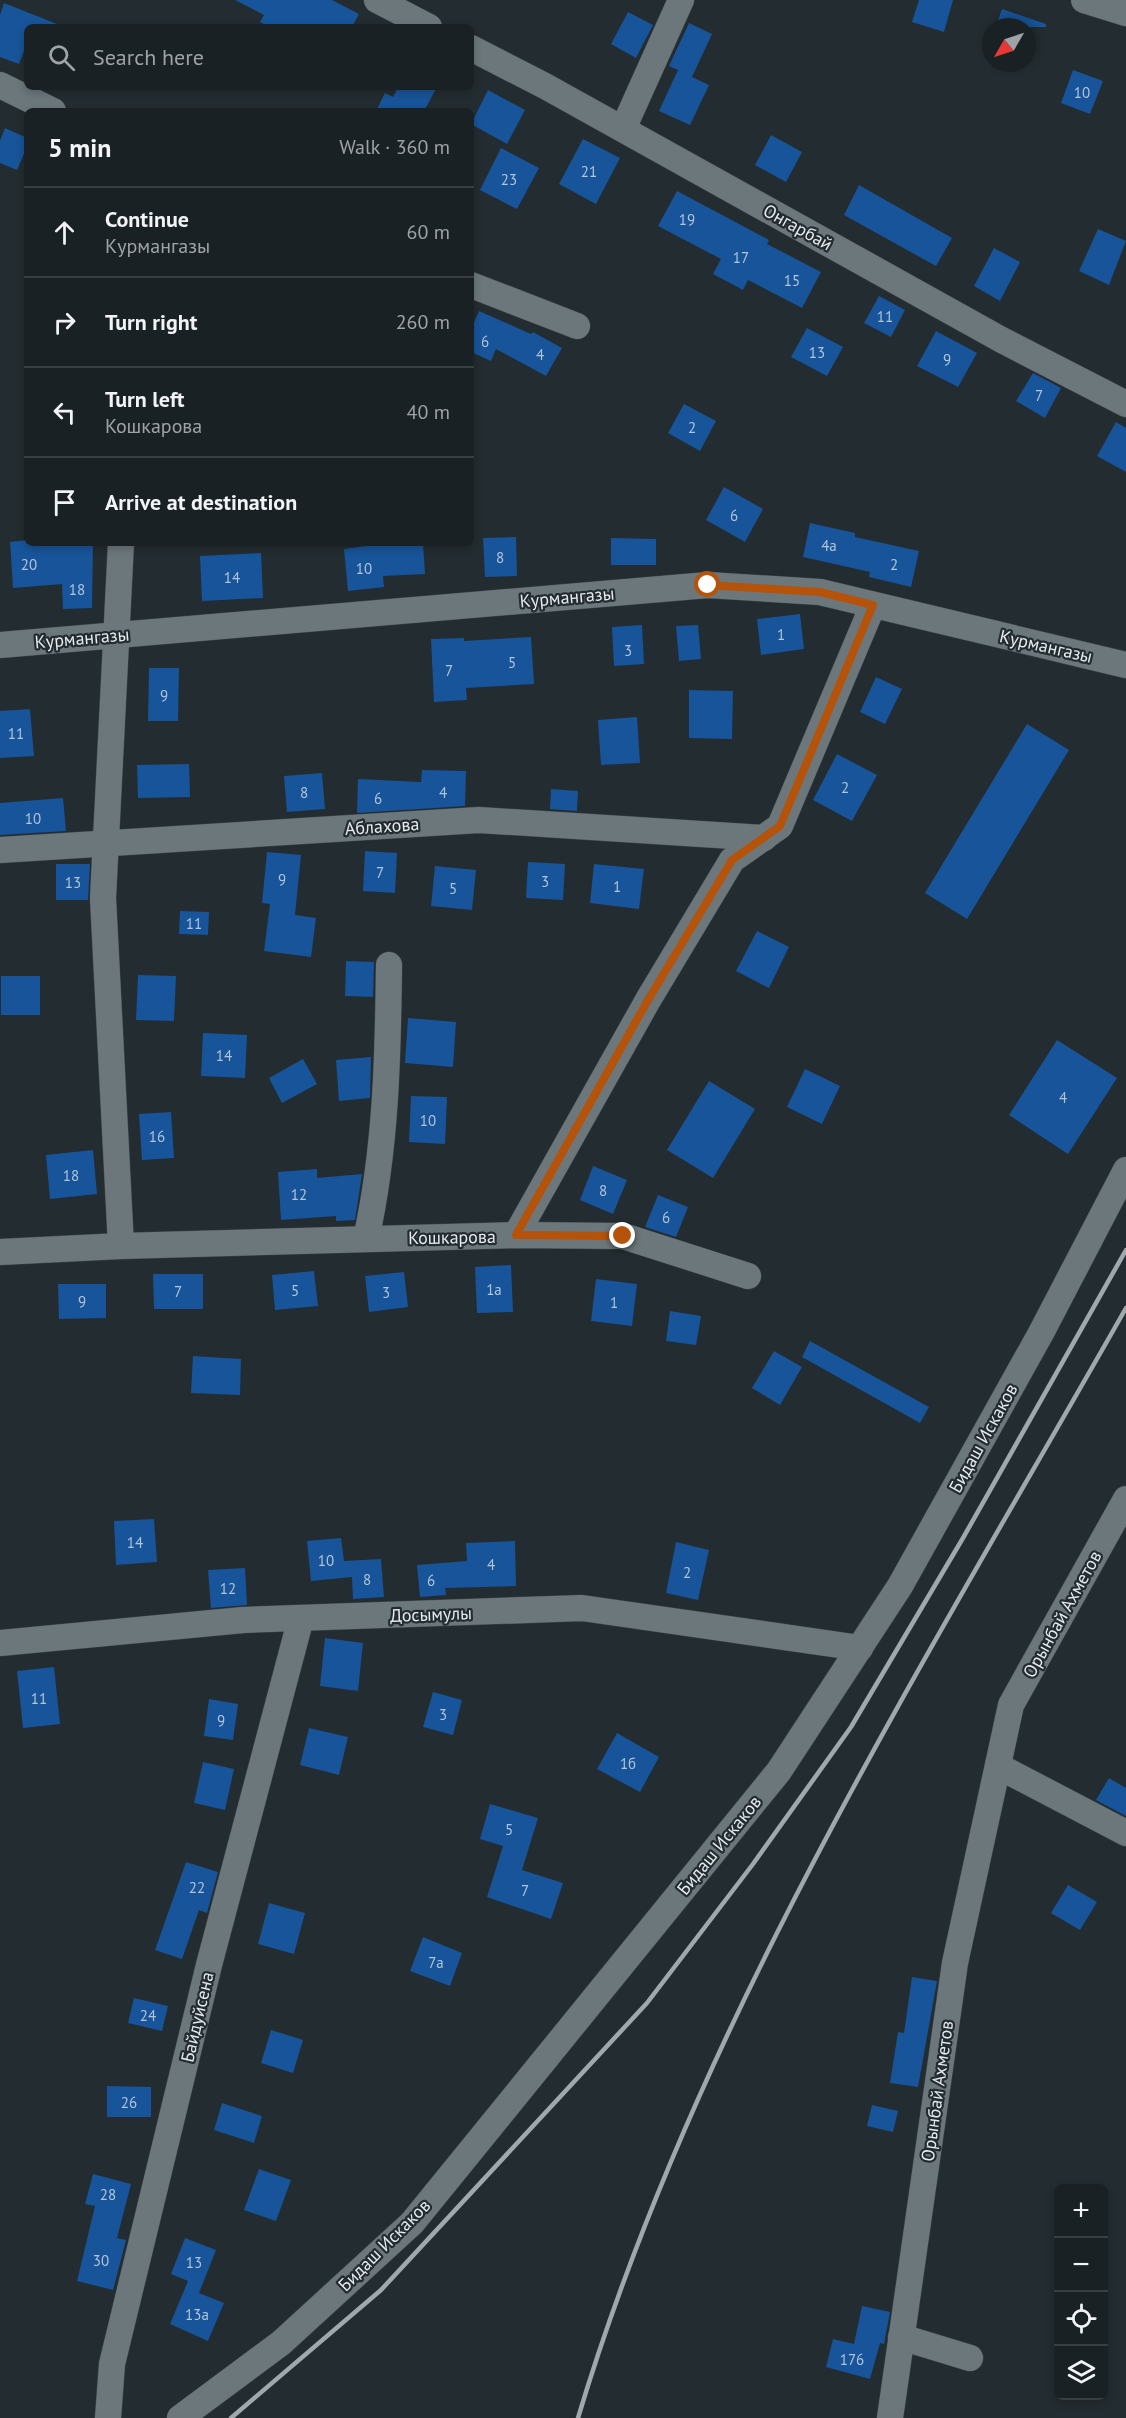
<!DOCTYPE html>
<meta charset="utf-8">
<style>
:root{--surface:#1a2124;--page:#23292c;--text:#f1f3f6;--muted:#9fa3a6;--line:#383e41}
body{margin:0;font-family:"PT Sans",sans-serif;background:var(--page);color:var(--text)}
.controls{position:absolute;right:18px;bottom:18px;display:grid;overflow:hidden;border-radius:9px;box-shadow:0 3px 9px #0003}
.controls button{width:54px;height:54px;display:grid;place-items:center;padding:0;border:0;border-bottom:2px solid var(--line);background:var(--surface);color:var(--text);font:30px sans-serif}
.compass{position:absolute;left:982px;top:18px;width:54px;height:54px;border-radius:50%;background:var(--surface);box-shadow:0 3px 9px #0003;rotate:231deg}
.stop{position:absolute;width:18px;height:18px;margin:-14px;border:4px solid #b45309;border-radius:50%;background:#fff}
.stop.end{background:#b45309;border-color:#fff;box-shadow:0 2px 6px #0008}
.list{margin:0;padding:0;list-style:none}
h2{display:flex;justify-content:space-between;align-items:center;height:78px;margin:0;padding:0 24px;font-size:26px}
h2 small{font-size:20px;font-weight:400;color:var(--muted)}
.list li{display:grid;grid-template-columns:39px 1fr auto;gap:18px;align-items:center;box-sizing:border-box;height:90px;padding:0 24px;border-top:2px solid var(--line)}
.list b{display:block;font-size:22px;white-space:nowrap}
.list p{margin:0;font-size:20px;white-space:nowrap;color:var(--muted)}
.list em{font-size:20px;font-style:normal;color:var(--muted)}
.icon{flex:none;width:33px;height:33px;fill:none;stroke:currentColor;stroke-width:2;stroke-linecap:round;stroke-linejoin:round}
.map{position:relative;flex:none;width:1126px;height:2418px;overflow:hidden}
.search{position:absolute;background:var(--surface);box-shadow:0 3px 9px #0003;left:24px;top:24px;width:450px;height:66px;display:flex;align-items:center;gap:15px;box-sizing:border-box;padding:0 21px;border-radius:9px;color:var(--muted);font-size:22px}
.panel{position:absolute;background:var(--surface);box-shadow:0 3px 9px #0003;left:24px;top:108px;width:450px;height:438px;border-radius:9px}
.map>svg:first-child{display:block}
.building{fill:#175499}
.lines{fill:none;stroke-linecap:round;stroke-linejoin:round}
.minor-casing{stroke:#40484b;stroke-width:27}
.minor{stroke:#6c777c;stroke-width:26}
.rail{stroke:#a1a8ac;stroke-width:4.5}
.route{stroke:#b45309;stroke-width:8}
.labels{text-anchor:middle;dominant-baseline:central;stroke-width:4.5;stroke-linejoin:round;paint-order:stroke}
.number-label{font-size:15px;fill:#b2c5d9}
.street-label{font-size:18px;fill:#e5ebee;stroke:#232c30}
</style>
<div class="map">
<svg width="1126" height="2418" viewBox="0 0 1126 2418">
<rect width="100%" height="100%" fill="#232c30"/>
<!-- building -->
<g class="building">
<polygon points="235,0 332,0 359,14 352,27 270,27 260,22 264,15"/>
<polygon points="919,0 953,0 944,32 912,22"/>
<polygon points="4,3 62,26 27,27 27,43 19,64 0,57 0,15"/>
<polygon points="1002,9 1046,24 1046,27 996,27"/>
<polygon points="628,12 653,25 636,58 611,44"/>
<polygon points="689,23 712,34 692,77 709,85 690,125 659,111 678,70 669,66"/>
<polygon points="1073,70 1103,81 1090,114 1061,103"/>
<polygon points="398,87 437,87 424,111 376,111 385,93 393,97"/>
<polygon points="488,90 525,110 507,144 471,124"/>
<polygon points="5,128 27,138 27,147 17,170 0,163 0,141"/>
<polygon points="771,135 802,152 786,182 755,165"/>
<polygon points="583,139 620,158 596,204 559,184"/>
<polygon points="501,148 539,168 517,209 480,190"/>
<polygon points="859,185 952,238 936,266 844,215"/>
<polygon points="677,191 769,240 767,244 821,272 802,308 748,280 743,290 713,274 721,259 658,226"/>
<polygon points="1098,229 1126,241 1109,285 1079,271"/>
<polygon points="994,248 1020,262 1000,301 974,286"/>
<polygon points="879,296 905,310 891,337 864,323"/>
<polygon points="479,311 531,334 533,332 562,348 546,376 496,349 491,361 471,352 471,330"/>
<polygon points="807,328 843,347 827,376 791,357"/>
<polygon points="936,331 977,353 958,387 917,366"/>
<polygon points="1033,373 1061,388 1045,418 1016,401"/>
<polygon points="684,404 716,421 700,451 668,433"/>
<polygon points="1116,422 1126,428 1126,472 1097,456"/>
<polygon points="724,487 763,509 745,542 706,520"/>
<polygon points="810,523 855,533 855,537 919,551 911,587 869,577 870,572 803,557"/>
<polygon points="516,537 517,576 485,577 483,538"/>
<polygon points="611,538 656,539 656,565 611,565"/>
<polygon points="27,540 27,543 93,543 92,608 63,609 62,584 13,588 10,542"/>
<polygon points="389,543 423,543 425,574 383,576 384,587 348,591 344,549"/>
<polygon points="261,553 263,598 202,601 200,556"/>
<polygon points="800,614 804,649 761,655 757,619"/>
<polygon points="642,625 644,664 614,666 612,627"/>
<polygon points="698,625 701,659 679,661 676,626"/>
<polygon points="531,637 534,684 466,688 467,700 434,702 431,639 464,638 464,641"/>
<polygon points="149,668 179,668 178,721 148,721"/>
<polygon points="876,677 902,689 885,724 860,712"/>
<polygon points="689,690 733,691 732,739 689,738"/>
<polygon points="30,709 34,756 0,758 0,711"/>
<polygon points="637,717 640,763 601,765 598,720"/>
<polygon points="1027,724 1069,750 967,919 925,893"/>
<polygon points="837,754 877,775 852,821 813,800"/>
<polygon points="189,764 190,797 138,798 137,765"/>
<polygon points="422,770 466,771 465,806 357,813 358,779 421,782"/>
<polygon points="322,773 325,809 287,812 284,776"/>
<polygon points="551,789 578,791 577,811 550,809"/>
<polygon points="63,798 66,831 0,835 0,803"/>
<polygon points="365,851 397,853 395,893 363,891"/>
<polygon points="267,852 301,855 295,915 316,918 311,957 264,951 270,904 262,903"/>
<polygon points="528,862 565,864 563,900 526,898"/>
<polygon points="56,864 90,864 88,900 56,900"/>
<polygon points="594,864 644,869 639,909 590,903"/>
<polygon points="435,866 476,870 472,910 431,906"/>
<polygon points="180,911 209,912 208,935 179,934"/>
<polygon points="757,931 789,947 769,988 736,971"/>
<polygon points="346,961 374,962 373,997 345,996"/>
<polygon points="138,975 176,976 174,1021 136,1020"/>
<rect x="1" y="976" width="39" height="39"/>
<polygon points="408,1018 456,1022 453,1067 405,1063"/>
<polygon points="203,1033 247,1035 245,1078 201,1076"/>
<polygon points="1057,1040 1117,1078 1068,1154 1009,1115"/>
<polygon points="371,1057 370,1098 339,1101 336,1060"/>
<polygon points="303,1059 317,1084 282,1103 269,1078"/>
<polygon points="805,1069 840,1086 822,1124 787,1107"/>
<polygon points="709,1081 755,1109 713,1178 667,1150"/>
<polygon points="411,1096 447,1097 445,1144 409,1142"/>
<polygon points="171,1112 174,1158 142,1160 139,1114"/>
<polygon points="93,1150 97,1194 50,1199 46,1155"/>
<polygon points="593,1166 627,1180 613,1214 580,1200"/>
<polygon points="317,1169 317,1178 362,1174 355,1220 336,1221 336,1216 281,1220 278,1172"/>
<polygon points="658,1195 688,1207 676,1237 645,1227"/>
<polygon points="511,1265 513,1312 477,1313 475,1267"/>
<polygon points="314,1271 318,1306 275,1310 272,1275"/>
<polygon points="404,1272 408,1307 369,1312 365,1276"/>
<polygon points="153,1274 203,1274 203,1309 154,1309"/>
<polygon points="596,1279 637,1284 632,1326 591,1321"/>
<polygon points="58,1284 106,1284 106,1318 59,1319"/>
<polygon points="670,1311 701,1316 696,1345 666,1341"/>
<polygon points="810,1341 929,1407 920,1423 802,1357"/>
<polygon points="774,1351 802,1367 780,1405 752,1388"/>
<polygon points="193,1356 241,1359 240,1395 191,1393"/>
<polygon points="154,1519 157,1562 116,1565 114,1521"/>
<polygon points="341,1538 344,1561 381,1559 384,1597 353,1599 352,1577 311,1581 307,1541"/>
<polygon points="515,1541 516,1586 445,1588 446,1595 420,1597 417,1565 467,1561 466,1543"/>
<polygon points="676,1542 709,1550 698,1600 666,1593"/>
<polygon points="245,1568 247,1605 211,1608 208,1570"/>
<polygon points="325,1638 363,1643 358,1691 320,1686"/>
<polygon points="54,1667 60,1724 23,1728 17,1671"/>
<polygon points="433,1692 462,1700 453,1735 423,1727"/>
<polygon points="209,1699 238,1704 233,1740 204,1736"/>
<polygon points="309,1728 348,1737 339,1775 300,1765"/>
<polygon points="617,1733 659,1757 640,1792 597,1769"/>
<polygon points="203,1762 234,1769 225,1810 194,1803"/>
<polygon points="1109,1778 1126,1788 1126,1816 1096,1800"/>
<polygon points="490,1804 538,1818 522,1870 563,1883 551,1919 487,1897 503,1846 480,1839"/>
<polygon points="186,1862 218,1872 207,1913 199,1910 182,1959 155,1950"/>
<polygon points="1068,1885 1097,1902 1080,1930 1051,1913"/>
<polygon points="269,1903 305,1913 294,1954 258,1944"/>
<polygon points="423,1937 462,1953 450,1986 410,1971"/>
<polygon points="912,1977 937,1981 918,2087 890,2083 898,2032 904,2033"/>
<polygon points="134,1998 168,2006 162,2031 128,2023"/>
<polygon points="271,2030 303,2040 293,2073 261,2063"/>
<polygon points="107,2086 151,2087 151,2117 107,2117"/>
<polygon points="222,2103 262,2116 254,2143 214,2130"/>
<polygon points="872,2105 898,2111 893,2132 867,2126"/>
<polygon points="259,2169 291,2180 276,2221 244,2210"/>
<polygon points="93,2174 131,2184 117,2238 126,2240 113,2290 77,2281 95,2206 85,2204"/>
<polygon points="185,2238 216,2250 199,2293 224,2303 208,2341 170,2324 188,2281 171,2274"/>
<polygon points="862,2306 890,2312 884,2344 880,2343 870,2379 826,2367 833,2339 854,2344"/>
</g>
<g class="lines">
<defs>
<g id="minor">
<polyline points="377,0 429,27"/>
<polyline points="1084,0 1126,13"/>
<polyline points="471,48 545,86 1000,339 1126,404"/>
<polyline points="0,85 53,111"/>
<polyline points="623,129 681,0"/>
<polyline points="471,285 577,326"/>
<polyline points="0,645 708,585 820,592 1126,665"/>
<polyline points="0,850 479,820 764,838"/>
<polyline points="516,1235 648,1000 732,860 780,826 873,605"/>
<path d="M 366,1239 C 386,1149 388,1057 389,965"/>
<polyline points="121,1246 103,898 121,543"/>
<polyline points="0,1252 121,1246 516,1235 623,1236 748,1276"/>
<polyline points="0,1643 243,1620 582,1608 860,1648"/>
<polyline points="998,1766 1126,1833"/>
<polyline points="901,2337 970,2358"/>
<polyline points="108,2418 112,2364 209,1965 301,1618"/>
<polyline points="180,2418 281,2343 412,2223 779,1771 900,1586 1041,1333 1126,1170"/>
<polyline points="890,2418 955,1963 1011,1705 1126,1499"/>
</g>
</defs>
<!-- minor casing -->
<use href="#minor" class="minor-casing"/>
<!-- minor -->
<use href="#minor" class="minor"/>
<!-- rail -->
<g class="rail">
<polyline points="231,2418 381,2290 647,2003 753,1864 851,1727 963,1538 1126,1250"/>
<path d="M 578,2418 C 696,2024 924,1664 1126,1308"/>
</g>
</g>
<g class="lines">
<!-- route -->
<polyline class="route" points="623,1236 516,1235 648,1000 732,860 780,826 873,605 820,592 708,585"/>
</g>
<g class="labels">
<!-- number labels -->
<g class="number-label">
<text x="1082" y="92">10</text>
<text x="589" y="171">21</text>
<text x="509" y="179">23</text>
<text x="687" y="219">19</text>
<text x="741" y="257">17</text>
<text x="792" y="280">15</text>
<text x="885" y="316">11</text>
<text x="485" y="341">6</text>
<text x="817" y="352">13</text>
<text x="540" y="354">4</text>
<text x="947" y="359">9</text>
<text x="1039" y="395">7</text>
<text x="692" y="427">2</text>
<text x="734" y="515">6</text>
<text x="829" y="545">4а</text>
<text x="500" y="557">8</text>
<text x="29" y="564">20</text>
<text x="894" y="564">2</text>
<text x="364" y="568">10</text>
<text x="232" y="577">14</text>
<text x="77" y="589">18</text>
<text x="781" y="634">1</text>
<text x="628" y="650">3</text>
<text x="512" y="662">5</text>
<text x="449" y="670">7</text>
<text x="164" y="695">9</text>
<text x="16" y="733">11</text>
<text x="845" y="787">2</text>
<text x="304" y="792">8</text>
<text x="443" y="792">4</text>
<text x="378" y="798">6</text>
<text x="33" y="818">10</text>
<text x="380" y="872">7</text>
<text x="282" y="879">9</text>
<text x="545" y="881">3</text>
<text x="73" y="882">13</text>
<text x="617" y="886">1</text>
<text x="453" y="888">5</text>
<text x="194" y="923">11</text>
<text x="224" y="1055">14</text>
<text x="1063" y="1097">4</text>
<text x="428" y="1120">10</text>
<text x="157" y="1136">16</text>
<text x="71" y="1175">18</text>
<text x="603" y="1190">8</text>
<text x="299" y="1194">12</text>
<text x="666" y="1217">6</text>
<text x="494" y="1289">1а</text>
<text x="295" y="1290">5</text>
<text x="178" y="1291">7</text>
<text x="386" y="1292">3</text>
<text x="82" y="1301">9</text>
<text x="614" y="1302">1</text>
<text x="135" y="1542">14</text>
<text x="326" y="1560">10</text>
<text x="491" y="1564">4</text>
<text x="687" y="1572">2</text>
<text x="367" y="1579">8</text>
<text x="431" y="1580">6</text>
<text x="228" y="1588">12</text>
<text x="39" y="1698">11</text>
<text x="443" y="1714">3</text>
<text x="221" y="1720">9</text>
<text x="628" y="1763">1б</text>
<text x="509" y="1829">5</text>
<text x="197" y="1887">22</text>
<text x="525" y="1890">7</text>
<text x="436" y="1962">7а</text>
<text x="148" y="2015">24</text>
<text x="129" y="2102">26</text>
<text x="108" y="2194">28</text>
<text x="101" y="2260">30</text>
<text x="194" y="2262">13</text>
<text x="197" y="2314">13а</text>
<text x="852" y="2359">176</text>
</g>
<!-- street labels -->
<g class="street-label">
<text transform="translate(798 227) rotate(29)">Онгарбай</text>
<text transform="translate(567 597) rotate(-5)">Курмангазы</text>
<text transform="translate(82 638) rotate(-5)">Курмангазы</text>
<text transform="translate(1046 646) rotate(13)">Курмангазы</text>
<text transform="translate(382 826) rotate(-4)">Аблахова</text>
<text transform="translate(452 1237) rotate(-1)">Кошкарова</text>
<text transform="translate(983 1438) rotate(-61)">Бидаш Искаков</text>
<text transform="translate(431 1614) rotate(-2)">Досымулы</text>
<text transform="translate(1062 1614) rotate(-61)">Орынбай Ахметов</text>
<text transform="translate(719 1845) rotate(-51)">Бидаш Искаков</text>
<text transform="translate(197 2017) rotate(-77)">Байдуйсена</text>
<text transform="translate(937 2091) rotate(-82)">Орынбай Ахметов</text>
<text transform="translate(384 2245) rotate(-45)">Бидаш Искаков</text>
</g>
</g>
</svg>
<div class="controls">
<button>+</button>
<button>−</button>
<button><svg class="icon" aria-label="locate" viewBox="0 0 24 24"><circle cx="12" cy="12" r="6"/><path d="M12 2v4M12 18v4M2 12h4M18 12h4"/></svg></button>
<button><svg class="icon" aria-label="layers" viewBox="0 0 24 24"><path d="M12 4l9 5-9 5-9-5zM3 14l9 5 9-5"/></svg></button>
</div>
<svg class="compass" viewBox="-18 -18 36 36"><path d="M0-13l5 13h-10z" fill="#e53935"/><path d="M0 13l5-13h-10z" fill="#9fa3a6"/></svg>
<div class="stop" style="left:708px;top:585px"></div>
<div class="stop end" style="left:623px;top:1236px"></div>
<div class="search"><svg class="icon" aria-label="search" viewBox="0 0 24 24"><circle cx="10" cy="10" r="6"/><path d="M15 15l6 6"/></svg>Search here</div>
<section class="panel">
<h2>5 min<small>Walk · 360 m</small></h2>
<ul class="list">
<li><svg class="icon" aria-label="ahead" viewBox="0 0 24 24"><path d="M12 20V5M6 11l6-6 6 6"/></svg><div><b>Continue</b><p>Курмангазы</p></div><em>60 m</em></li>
<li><svg class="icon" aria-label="right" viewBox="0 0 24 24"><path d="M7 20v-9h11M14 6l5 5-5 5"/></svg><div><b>Turn right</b></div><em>260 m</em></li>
<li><svg class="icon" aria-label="left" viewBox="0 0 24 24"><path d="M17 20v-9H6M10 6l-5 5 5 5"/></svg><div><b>Turn left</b><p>Кошкарова</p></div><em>40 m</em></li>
<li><svg class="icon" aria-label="arrive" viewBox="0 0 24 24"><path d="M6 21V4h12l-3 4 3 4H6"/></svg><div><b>Arrive at destination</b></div></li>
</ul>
</section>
</div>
